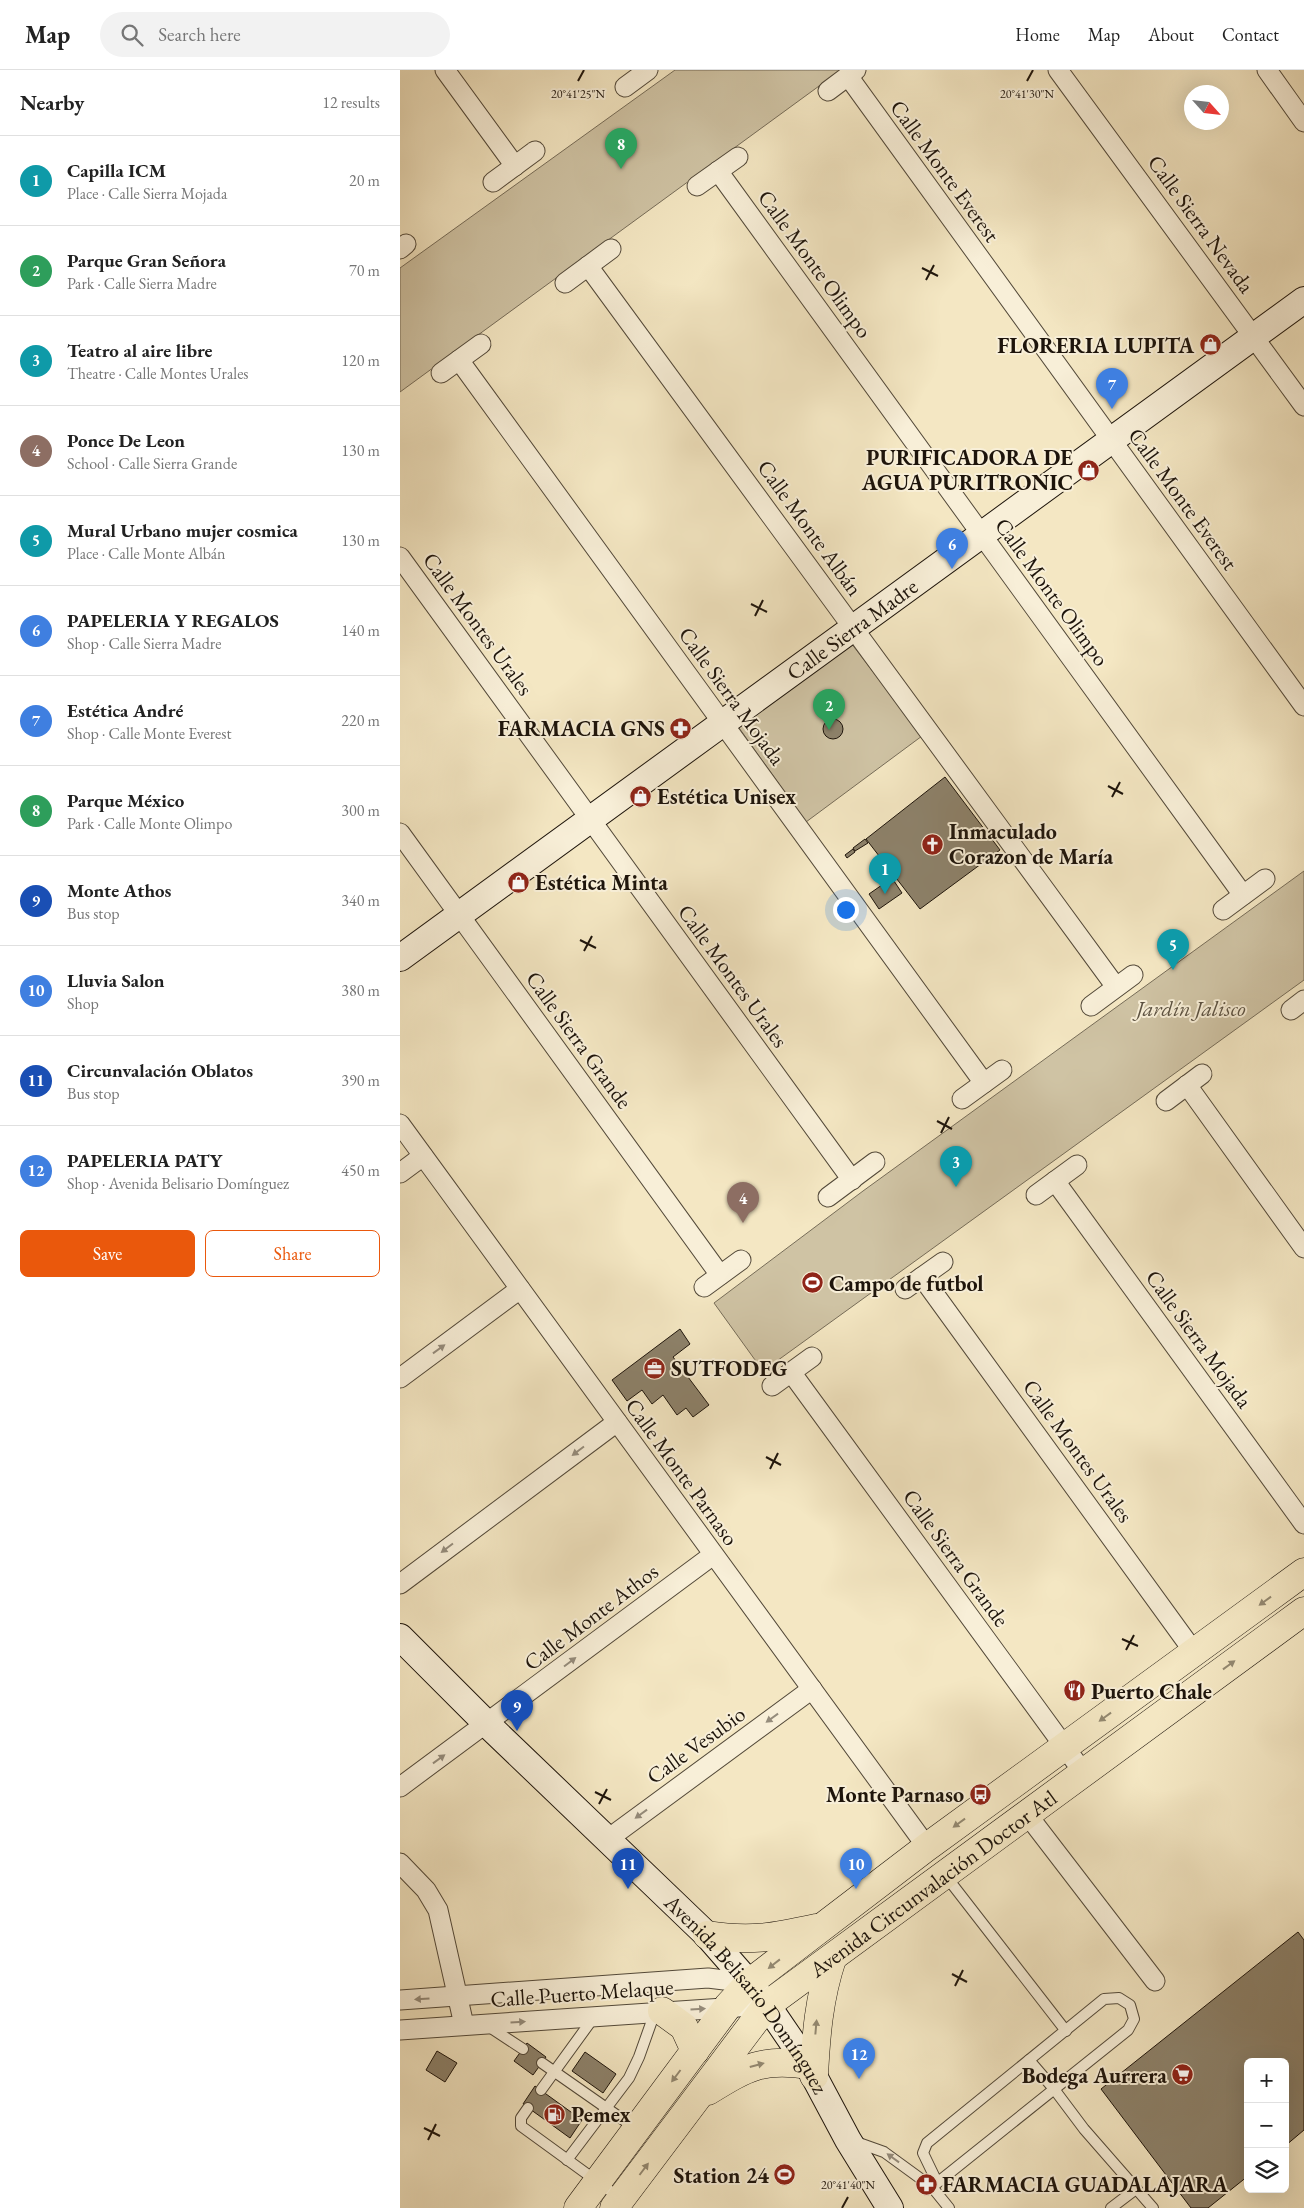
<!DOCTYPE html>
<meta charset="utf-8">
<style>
:root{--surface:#fff;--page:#f2f2f2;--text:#222;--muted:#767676;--line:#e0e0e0;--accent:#ea580c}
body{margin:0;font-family:"EB Garamond",serif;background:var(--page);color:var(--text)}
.controls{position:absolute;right:15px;bottom:15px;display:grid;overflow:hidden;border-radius:8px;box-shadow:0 5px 20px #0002}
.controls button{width:45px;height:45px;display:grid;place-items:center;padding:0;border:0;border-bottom:1px solid var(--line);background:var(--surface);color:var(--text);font:25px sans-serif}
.compass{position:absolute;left:784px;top:15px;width:45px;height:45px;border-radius:50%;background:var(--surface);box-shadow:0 5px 20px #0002;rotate:117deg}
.you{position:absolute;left:445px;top:839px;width:18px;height:18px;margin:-12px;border:4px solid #fff;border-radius:50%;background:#1a73e8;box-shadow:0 0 0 8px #1a73e833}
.badge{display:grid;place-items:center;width:32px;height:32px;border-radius:50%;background:var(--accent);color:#fff;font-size:16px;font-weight:700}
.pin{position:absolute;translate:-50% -41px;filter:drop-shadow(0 1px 2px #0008)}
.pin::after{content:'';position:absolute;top:26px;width:18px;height:15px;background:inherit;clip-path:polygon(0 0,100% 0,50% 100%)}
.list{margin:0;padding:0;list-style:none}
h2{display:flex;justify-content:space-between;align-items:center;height:65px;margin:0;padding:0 20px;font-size:21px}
h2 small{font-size:16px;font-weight:400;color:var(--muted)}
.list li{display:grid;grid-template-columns:32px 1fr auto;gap:15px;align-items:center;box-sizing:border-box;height:90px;padding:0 20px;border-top:1px solid var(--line)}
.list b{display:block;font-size:19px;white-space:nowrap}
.list p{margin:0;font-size:16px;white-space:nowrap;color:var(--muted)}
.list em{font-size:16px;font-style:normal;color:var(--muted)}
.actions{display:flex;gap:10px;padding:15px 20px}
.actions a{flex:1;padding:11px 0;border:1px solid var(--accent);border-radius:8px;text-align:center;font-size:18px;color:var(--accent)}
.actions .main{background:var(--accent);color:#fff}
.icon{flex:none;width:28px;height:28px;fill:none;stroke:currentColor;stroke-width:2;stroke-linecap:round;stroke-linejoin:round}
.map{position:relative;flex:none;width:904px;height:2138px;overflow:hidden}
header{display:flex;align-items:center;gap:30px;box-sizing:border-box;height:70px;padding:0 25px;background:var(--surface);border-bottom:1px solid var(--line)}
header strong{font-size:24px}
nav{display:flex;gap:28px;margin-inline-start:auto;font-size:18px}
.search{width:350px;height:45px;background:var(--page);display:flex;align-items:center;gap:12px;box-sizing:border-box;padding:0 18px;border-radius:28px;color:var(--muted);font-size:19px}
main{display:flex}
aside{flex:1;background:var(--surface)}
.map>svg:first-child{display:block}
.green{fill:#cfc3a4;stroke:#766c58}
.building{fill:#8d826b;stroke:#1d140b}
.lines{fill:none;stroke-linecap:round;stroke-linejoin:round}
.lane-casing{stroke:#534939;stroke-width:12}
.street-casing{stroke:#534939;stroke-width:21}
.secondary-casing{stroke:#1d140b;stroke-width:28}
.primary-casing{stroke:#1d140b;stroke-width:29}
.lane{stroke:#f8efd8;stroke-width:10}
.street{stroke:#f8efd8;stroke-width:19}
.secondary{stroke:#f8efd8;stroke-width:26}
.primary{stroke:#f4e7c3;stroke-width:28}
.oneway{fill:#958c7c}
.oneway2{fill:#938870}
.ticks{fill:none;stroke:#1d140b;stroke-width:2}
.labels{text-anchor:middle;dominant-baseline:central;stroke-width:4;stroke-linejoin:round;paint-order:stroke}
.street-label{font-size:22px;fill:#1d140b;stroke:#f8efd8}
.poi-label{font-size:22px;font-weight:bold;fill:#1d140b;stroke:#f8efd8;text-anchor:start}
.park-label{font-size:22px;font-style:italic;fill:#5b5141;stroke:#f8efd8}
.ticks-label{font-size:12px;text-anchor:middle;fill:#1d140b;stroke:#f8efd8;stroke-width:4;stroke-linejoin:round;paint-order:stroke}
</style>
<header>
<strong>Map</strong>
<div class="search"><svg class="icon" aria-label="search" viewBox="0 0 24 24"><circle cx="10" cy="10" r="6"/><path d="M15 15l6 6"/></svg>Search here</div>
<nav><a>Home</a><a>Map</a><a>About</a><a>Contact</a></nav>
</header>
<main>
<aside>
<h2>Nearby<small>12 results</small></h2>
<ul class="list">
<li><span class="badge" style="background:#0f9aa8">1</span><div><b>Capilla ICM</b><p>Place · Calle Sierra Mojada</p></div><em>20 m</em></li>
<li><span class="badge" style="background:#2e9e5b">2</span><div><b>Parque Gran Señora</b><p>Park · Calle Sierra Madre</p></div><em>70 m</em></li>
<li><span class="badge" style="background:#0f9aa8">3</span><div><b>Teatro al aire libre</b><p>Theatre · Calle Montes Urales</p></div><em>120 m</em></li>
<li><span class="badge" style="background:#8d6e63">4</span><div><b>Ponce De Leon</b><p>School · Calle Sierra Grande</p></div><em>130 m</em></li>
<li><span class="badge" style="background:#0f9aa8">5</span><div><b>Mural Urbano mujer cosmica</b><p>Place · Calle Monte Albán</p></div><em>130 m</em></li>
<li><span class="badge" style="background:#3f7fe0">6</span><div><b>PAPELERIA Y REGALOS</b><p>Shop · Calle Sierra Madre</p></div><em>140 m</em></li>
<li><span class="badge" style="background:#3f7fe0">7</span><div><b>Estética André</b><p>Shop · Calle Monte Everest</p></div><em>220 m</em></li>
<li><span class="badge" style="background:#2e9e5b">8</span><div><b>Parque México</b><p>Park · Calle Monte Olimpo</p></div><em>300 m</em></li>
<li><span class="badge" style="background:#1a4fb4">9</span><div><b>Monte Athos</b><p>Bus stop</p></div><em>340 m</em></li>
<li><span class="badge" style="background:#3f7fe0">10</span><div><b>Lluvia Salon</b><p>Shop</p></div><em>380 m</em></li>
<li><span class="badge" style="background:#1a4fb4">11</span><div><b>Circunvalación Oblatos</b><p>Bus stop</p></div><em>390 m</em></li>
<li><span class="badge" style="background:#3f7fe0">12</span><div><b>PAPELERIA PATY</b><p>Shop · Avenida Belisario Domínguez</p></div><em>450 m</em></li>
</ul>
<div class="actions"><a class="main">Save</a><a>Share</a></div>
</aside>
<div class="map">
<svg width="904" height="2138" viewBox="0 0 904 2138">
<rect width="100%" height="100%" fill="#f4e7c3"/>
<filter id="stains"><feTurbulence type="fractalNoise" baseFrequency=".004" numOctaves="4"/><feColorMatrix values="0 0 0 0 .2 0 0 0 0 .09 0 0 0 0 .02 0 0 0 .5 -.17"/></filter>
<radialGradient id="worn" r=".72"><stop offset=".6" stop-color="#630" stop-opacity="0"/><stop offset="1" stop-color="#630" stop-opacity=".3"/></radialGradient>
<!-- green -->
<g class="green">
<polygon points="275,0 441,0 0,322 0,198"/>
<polygon points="451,573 522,666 406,752 337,655"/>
<polygon points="904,801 904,910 363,1301 314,1233 463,1121"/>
</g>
<!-- building -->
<g class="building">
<circle cx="433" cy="659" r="10"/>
<polygon points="545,707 600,780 520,839 466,769"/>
<polygon points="465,769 468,773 455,781 453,778"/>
<polygon points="453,779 455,782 447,788 445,785"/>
<polygon points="492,808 502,823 479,839 469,824"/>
<polygon points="280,1259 290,1274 273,1287 309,1335 293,1347 286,1338 277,1345 263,1325 252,1334 242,1320 227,1331 212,1310"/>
<polygon points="898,1862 904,1870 904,2060 885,2076 885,1992 848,1992 848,2106 808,2138 791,2138 701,2019"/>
<polygon points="127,1973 146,1987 133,2005 114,1991"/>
<polygon points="37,1981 57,1993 45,2012 26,2000"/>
<polygon points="185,1982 216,2004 203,2023 172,2001"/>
<polygon points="135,2016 182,2050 170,2068 123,2034"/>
</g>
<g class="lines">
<defs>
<g id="lane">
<polyline points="545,1805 666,1961"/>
<polyline points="88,1956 123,1979"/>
<polyline points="629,1990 654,2019 684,2059 753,2138"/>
<polyline points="142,1993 235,2058"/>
<polyline points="141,2020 194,1947"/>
<polyline points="128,2038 121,2048 121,2056 220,2128"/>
<polyline points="456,2072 484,2082 532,2117 549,2138"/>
<polyline points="167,2090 229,2008 239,1987 255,1942"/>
<polyline points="532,2117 728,1960 734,1949 730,1935 719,1928 704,1929 527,2073 523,2083 537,2112"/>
<polyline points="711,2138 736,2119"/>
</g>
<g id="street">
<polyline points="45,0 115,96"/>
<polyline points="658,0 904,336"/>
<polyline points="867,0 904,52"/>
<polyline points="448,6 904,636"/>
<polyline points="225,17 248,0"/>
<polyline points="428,21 456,0"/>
<polyline points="318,101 843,825"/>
<polyline points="93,112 135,81"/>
<polyline points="297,116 338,87"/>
<polyline points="0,179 6,174"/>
<polyline points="188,196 716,917"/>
<polyline points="165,213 211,179"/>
<polyline points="59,290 584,1013"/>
<polyline points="41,303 81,274"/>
<polyline points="0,487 452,1110"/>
<polyline points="0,763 320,1205"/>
<polyline points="823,840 865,809"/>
<polyline points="691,936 733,905"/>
<polyline points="891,940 904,930"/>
<polyline points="787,1015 904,1178"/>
<polyline points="562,1029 602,1000"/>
<polyline points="766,1031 802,1004"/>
<polyline points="0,1054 527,1777"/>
<polyline points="0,1103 23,1086"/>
<polyline points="655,1111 904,1454"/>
<polyline points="636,1125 677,1095"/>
<polyline points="428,1127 475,1092"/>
<polyline points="522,1207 794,1582"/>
<polyline points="304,1217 341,1190"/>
<polyline points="505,1219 543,1192"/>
<polyline points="391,1302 683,1702"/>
<polyline points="0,1308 120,1219"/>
<polyline points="372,1316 412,1287"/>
<polyline points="0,1514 217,1352"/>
<polyline points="0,1717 313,1485"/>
<polyline points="626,1743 755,1911"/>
<polyline points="208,1769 412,1619"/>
<polyline points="0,1793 26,1820 38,1840 64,1955"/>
<polyline points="0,1930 308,1908 349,1913"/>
<polyline points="0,1960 367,1935"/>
</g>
<g id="secondary">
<path id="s1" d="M 0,888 L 904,230"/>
<path id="s2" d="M 0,1567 L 87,1654 L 307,1865 L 349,1913 L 367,1935 L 408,1995 L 448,2070 L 490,2138"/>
</g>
<g id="primary">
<path d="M 307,1865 C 351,1872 374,1867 416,1858"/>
<polyline points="262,1941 284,1957 295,1981"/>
<path d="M 414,2006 C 416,1965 419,1928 432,1889"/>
<path d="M 308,2021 C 347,1997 362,1988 408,1995"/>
<polyline points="178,2138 328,1936 349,1913 527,1777 904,1502"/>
<path id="s3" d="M 214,2138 L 367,1935 L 904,1541"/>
</g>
</defs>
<!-- lane casing -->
<use href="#lane" class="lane-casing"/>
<!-- street casing -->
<use href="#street" class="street-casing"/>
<!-- secondary casing -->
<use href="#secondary" class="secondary-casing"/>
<!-- primary casing -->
<use href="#primary" class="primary-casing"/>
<!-- lane -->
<use href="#lane" class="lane"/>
<!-- street -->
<use href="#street" class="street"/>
<!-- secondary -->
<use href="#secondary" class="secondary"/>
<!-- primary -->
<use href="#primary" class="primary"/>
</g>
<!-- one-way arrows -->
<defs><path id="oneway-solid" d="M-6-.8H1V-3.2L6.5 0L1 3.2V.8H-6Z" transform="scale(1.25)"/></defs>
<g class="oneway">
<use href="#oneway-solid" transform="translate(39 1279) rotate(-36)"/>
<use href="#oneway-solid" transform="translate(178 1381) rotate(143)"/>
<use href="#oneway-solid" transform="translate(47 1478) rotate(143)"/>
<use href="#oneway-solid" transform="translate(170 1592) rotate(-37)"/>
<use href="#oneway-solid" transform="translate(372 1648) rotate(144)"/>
<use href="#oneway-solid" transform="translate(39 1689) rotate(-36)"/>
<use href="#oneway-solid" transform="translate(241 1744) rotate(144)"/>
<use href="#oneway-solid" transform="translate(22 1929) rotate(176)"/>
<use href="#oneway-solid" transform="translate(298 1939) rotate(-4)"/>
<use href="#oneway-solid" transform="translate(118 1952) rotate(-4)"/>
<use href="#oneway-solid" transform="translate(493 2088) rotate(-144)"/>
</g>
<g class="oneway2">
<use href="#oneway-solid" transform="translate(865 1531) rotate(144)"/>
<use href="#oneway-solid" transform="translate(829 1595) rotate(-36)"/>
<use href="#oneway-solid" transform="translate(705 1647) rotate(144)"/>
<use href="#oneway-solid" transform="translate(559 1753) rotate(144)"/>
<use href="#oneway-solid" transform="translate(374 1894) rotate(142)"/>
<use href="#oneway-solid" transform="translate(416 1957) rotate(-85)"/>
<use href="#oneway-solid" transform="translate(357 1995) rotate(-15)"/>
<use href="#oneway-solid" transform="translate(276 2006) rotate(127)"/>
<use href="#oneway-solid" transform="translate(244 2099) rotate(-53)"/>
</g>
<!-- ticks -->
<path class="ticks" d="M 178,11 L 184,0M 627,11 L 633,0M 522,198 L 538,206M 526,210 L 534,195M 351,534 L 367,542M 355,546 L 363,530M 708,716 L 723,724M 712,727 L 720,712M 180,870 L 196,878M 184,881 L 192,866M 537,1051 L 552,1059M 541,1063 L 549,1047M 366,1387 L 381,1395M 370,1399 L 378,1383M 722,1569 L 738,1576M 726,1580 L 734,1565M 195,1722 L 211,1730M 199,1734 L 207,1719M 552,1904 L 567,1912M 555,1916 L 563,1900M 24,2058 L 40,2066M 28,2070 L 36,2054M 442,2138 L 448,2127"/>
<!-- icons -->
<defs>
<symbol id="shop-disc" viewBox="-11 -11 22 22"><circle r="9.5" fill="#8f2418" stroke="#f8efd8"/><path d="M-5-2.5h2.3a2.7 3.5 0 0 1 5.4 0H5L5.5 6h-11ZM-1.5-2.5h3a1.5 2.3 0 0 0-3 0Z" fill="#fff"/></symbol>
<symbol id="pharmacy-disc" viewBox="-11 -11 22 22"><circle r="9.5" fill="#8f2418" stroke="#f8efd8"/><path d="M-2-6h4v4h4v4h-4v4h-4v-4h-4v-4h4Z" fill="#fff"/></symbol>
<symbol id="church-disc" viewBox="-11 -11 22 22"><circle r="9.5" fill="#8f2418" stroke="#f8efd8"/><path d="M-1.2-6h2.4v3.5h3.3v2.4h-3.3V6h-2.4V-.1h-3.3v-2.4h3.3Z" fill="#fff"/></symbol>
<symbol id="stadium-disc" viewBox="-11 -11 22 22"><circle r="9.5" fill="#8f2418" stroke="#f8efd8"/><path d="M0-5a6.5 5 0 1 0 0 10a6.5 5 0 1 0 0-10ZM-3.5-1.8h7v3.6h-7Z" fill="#fff"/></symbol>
<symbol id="office-disc" viewBox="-11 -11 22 22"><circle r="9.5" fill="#8f2418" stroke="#f8efd8"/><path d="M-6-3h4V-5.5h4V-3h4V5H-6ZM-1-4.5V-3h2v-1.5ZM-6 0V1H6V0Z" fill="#fff"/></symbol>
<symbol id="restaurant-disc" viewBox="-11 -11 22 22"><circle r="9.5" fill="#8f2418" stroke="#f8efd8"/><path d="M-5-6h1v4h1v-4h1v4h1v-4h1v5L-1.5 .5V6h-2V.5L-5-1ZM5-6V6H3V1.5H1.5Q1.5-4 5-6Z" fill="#fff"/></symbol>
<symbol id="bus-disc" viewBox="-11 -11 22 22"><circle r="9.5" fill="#8f2418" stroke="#f8efd8"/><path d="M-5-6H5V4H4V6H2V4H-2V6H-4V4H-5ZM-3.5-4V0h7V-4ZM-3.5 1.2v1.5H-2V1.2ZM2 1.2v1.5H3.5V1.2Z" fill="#fff"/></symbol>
<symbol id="supermarket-disc" viewBox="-11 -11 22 22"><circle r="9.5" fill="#8f2418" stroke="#f8efd8"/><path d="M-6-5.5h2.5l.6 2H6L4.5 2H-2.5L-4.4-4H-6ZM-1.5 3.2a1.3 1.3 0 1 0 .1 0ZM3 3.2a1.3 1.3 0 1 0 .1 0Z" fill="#fff"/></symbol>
<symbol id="fuel-disc" viewBox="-11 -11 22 22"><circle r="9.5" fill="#8f2418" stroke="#f8efd8"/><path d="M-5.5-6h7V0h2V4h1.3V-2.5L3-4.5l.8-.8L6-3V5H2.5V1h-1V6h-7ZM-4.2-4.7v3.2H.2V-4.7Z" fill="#fff"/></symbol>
</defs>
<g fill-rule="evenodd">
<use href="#shop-disc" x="798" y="262" width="25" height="25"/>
<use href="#shop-disc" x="676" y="388" width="25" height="25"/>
<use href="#pharmacy-disc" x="268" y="646" width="25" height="25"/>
<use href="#shop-disc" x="228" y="714" width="25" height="25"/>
<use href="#church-disc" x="520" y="762" width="25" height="25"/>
<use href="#shop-disc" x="106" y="800" width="25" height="25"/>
<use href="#stadium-disc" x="400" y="1200" width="25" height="25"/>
<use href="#office-disc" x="242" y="1286" width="25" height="25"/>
<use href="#restaurant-disc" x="662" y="1608" width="25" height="25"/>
<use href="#bus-disc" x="568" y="1712" width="25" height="25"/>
<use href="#supermarket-disc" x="770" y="1992" width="25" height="25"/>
<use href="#fuel-disc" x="142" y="2032" width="25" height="25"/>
<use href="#stadium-disc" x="372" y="2092" width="25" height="25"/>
<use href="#pharmacy-disc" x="514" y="2102" width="25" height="25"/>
</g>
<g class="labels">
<!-- street labels -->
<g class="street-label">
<text transform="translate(545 101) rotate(54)">Calle Monte Everest</text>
<text transform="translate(801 154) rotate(54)">Calle Sierra Nevada</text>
<text transform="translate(415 194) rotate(54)">Calle Monte Olimpo</text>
<text transform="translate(783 429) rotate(54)">Calle Monte Everest</text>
<text transform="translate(410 458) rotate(54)">Calle Monte Albán</text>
<text transform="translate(652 522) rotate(54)">Calle Monte Olimpo</text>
<text transform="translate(78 554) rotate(54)">Calle Montes Urales</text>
<text stroke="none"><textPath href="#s1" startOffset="559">Calle Sierra Madre</textPath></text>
<text transform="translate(332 626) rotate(54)">Calle Sierra Mojada</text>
<text transform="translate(333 906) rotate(54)">Calle Montes Urales</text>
<text transform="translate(179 970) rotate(54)">Calle Sierra Grande</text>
<text transform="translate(799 1269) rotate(54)">Calle Sierra Mojada</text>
<text transform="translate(678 1381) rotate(54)">Calle Montes Urales</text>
<text transform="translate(282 1402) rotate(54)">Calle Monte Parnaso</text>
<text transform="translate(556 1488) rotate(54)">Calle Sierra Grande</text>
<text transform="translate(191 1547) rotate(-37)">Calle Monte Athos</text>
<text transform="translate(296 1675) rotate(-36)">Calle Vesubio</text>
<text stroke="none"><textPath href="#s3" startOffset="460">Avenida Circunvalación Doctor Atl</textPath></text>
<text transform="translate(182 1923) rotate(-4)">Calle Puerto Melaque</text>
<text stroke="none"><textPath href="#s2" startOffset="499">Avenida Belisario Domínguez</textPath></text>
</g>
<!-- poi labels -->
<g class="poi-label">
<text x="794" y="275" text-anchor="end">FLORERIA LUPITA</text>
<text x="673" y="387" text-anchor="end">PURIFICADORA DE<tspan x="673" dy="25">AGUA PURITRONIC</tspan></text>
<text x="265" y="658" text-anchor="end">FARMACIA GNS</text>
<text x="257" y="726">Estética Unisex</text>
<text x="549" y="761">Inmaculado<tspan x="549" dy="25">Corazon de María</tspan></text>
<text x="135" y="812">Estética Minta</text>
<text x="429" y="1213">Campo de futbol</text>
<text x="271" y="1298">SUTFODEG</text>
<text x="691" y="1621">Puerto Chale</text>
<text x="564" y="1724" text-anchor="end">Monte Parnaso</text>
<text x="767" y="2005" text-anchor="end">Bodega Aurrera</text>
<text x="171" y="2044">Pemex</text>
<text x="369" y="2105" text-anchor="end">Station 24</text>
<text x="542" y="2114">FARMACIA GUADALAJARA</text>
</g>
<!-- park labels -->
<g class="park-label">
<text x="791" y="938">Jardín Jalisco</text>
</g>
</g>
<g class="ticks-label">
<text x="178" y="28">20°41'25"N</text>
<text x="627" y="28">20°41'30"N</text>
<text x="448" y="2119">20°41'40"N</text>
</g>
<rect width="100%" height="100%" filter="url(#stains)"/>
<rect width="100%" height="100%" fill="url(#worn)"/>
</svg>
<div class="controls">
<button>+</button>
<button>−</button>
<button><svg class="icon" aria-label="layers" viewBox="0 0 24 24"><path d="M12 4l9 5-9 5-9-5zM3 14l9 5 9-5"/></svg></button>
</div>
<svg class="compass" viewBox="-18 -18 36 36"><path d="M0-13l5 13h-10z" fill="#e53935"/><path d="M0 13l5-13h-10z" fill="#767676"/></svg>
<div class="you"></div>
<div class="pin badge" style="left:485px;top:824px;background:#0f9aa8">1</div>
<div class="pin badge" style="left:429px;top:660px;background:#2e9e5b">2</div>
<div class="pin badge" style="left:556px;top:1117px;background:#0f9aa8">3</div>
<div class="pin badge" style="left:343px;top:1153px;background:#8d6e63">4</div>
<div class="pin badge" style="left:773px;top:900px;background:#0f9aa8">5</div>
<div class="pin badge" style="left:552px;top:499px;background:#3f7fe0">6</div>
<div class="pin badge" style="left:712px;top:339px;background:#3f7fe0">7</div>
<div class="pin badge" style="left:221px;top:99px;background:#2e9e5b">8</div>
<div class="pin badge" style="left:117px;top:1661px;background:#1a4fb4">9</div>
<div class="pin badge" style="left:456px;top:1819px;background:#3f7fe0">10</div>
<div class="pin badge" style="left:228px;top:1819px;background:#1a4fb4">11</div>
<div class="pin badge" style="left:459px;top:2009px;background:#3f7fe0">12</div>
</div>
</main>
